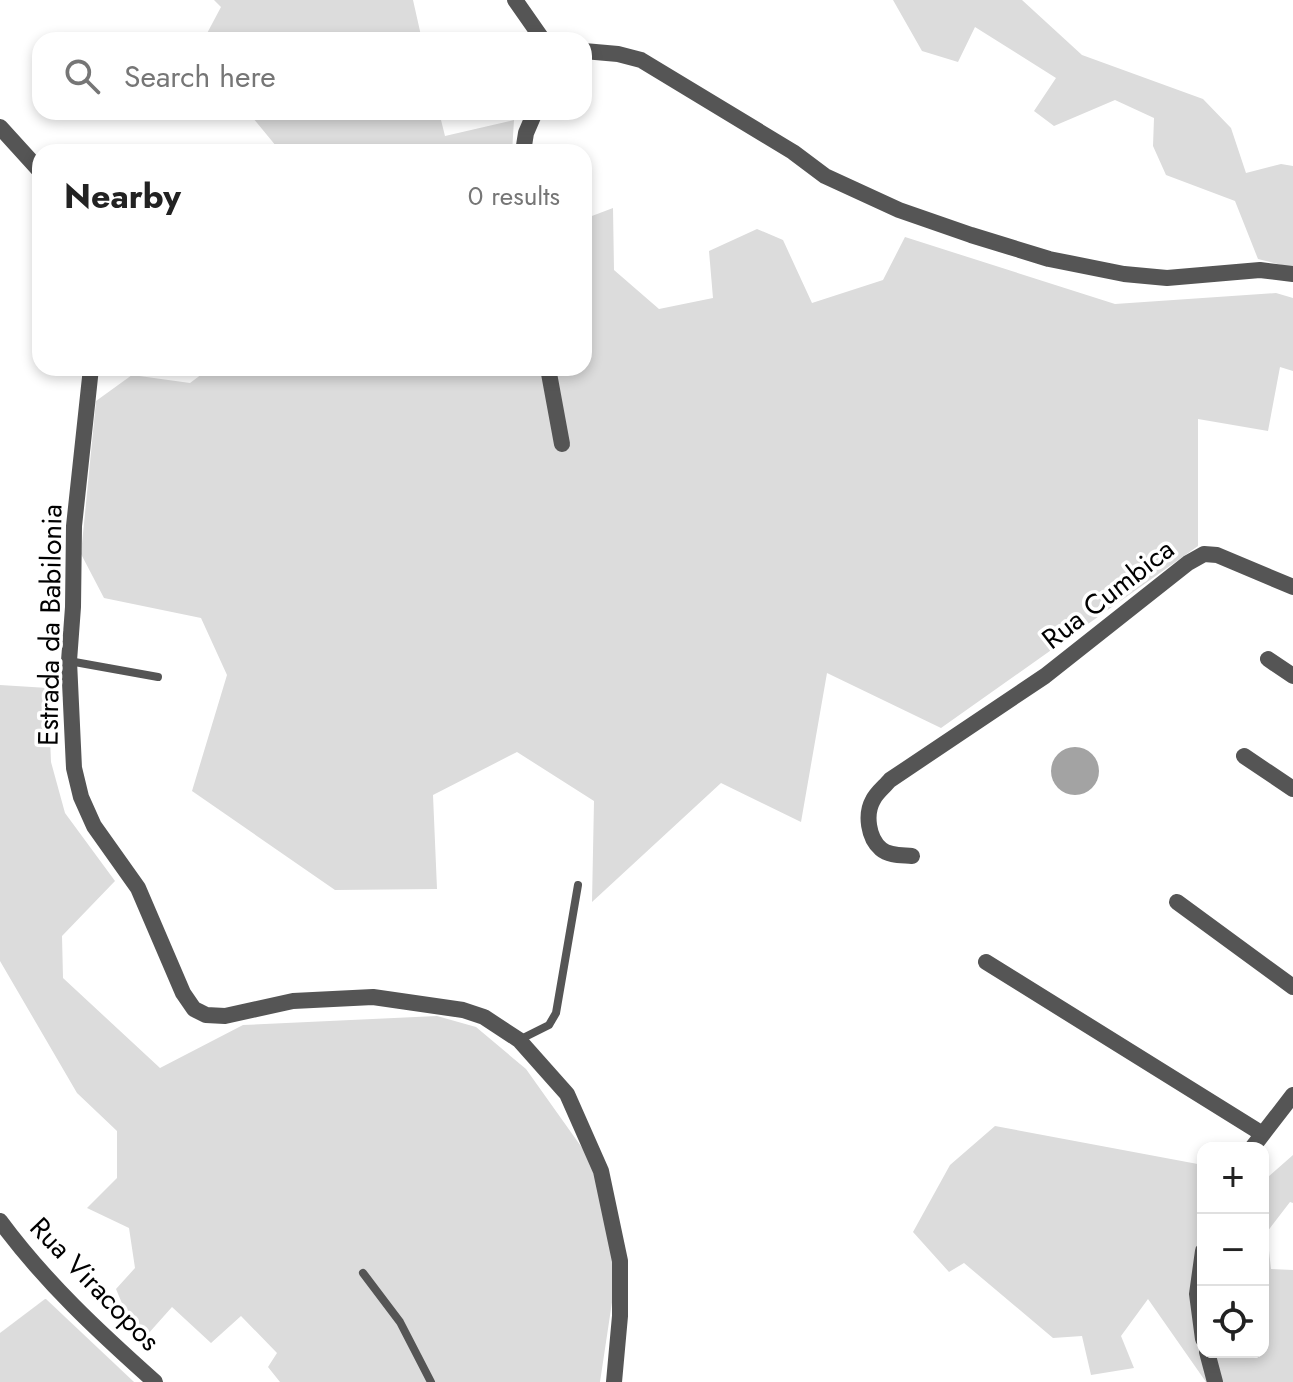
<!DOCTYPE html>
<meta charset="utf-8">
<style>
:root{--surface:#fff;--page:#f2f2f2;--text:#222;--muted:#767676;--line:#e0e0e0}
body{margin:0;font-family:Jost,sans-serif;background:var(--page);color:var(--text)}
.controls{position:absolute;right:24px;bottom:24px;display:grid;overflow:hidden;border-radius:16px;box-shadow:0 4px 12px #0003}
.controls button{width:72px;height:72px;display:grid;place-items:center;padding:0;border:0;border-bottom:2px solid var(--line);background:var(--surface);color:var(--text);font:40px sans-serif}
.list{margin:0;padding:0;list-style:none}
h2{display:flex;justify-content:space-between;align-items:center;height:104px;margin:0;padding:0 32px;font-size:34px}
h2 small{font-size:26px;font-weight:400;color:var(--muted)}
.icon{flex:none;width:44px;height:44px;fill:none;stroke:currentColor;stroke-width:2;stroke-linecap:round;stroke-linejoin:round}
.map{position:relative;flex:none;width:1293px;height:1382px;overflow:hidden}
.search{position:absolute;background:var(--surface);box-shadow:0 4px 12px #0003;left:32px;top:32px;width:560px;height:88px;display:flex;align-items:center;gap:20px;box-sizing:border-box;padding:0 28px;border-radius:24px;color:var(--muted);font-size:30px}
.panel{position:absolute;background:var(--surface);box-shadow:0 4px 12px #0003;left:32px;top:144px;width:560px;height:232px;border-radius:24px}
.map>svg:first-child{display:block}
.green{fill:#dcdcdc}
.water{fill:#a3a3a3}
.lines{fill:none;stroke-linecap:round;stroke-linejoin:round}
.service{stroke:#555;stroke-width:8}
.minor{stroke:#555;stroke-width:16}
.tertiary{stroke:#555;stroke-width:16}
.labels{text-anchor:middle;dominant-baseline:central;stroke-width:7;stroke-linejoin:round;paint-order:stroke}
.street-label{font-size:28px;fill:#000;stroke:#fff}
</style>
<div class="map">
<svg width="1293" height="1382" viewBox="0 0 1293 1382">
<rect width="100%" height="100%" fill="#fff"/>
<!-- green -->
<g class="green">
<polygon points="214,0 413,0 422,40 201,40 204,39 221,7"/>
<polygon points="893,0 1022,0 1082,55 1203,99 1231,128 1246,173 1281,164 1293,166 1293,268 1258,259 1235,201 1166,175 1153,146 1154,118 1115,100 1054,126 1034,111 1056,78 975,27 958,62 922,51"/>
<polygon points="248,112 439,112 445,136 514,120 512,152 281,152"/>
<polygon points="613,208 614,270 659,309 713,298 709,251 757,229 783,240 812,303 883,280 905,237 1115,304 1276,293 1293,298 1293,371 1280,367 1268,431 1198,419 1198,546 941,728 827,673 801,822 721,783 592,902 594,801 517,752 433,795 437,889 335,890 192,791 227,675 201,618 104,598 81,554 96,401 132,375 190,383 210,368 584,368 584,219"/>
<polygon points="0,685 48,688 51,762 65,813 115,881 62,936 63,978 160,1068 243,1025 437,1016 476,1027 526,1069 595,1166 617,1269 600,1382 280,1382 268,1367 277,1353 241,1316 211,1343 172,1307 139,1344 116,1289 135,1268 129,1228 87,1208 117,1178 117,1131 77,1093 0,961"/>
<polygon points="995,1126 1203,1165 1203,1352 1263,1352 1263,1176 1268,1177 1293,1155 1293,1203 1290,1202 1267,1232 1271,1269 1293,1270 1293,1382 1206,1382 1148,1299 1121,1336 1134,1368 1091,1375 1082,1336 1053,1338 964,1263 949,1272 913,1232 950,1165"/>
<polygon points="45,1299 46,1299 134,1382 0,1382 0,1333"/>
</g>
<!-- water -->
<circle class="water" cx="1075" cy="771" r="24"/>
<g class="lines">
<!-- service -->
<g class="service">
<polyline points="69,661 158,677"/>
<polyline points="519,1040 549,1025 556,1013 578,885"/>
<polyline points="363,1273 400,1322 431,1382"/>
</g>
<!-- minor -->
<g class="minor">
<polyline points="515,0 543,40"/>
<polyline points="584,51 618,54 641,60 793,152 825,176 899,210 971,235 1049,259 1124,274 1167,278 1260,270 1293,274"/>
<polyline points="523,152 526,133 535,112"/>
<polyline points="548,368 562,444"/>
<polyline points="1268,659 1293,676"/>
<polyline points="1244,756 1293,789"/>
<path d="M 912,856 C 902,855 889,856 881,849 C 868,838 865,814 873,800 C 876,793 885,786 890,780 L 1045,676 L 1188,563 L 1204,554 L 1217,555 L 1293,587"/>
<polyline points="1177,902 1293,987"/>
<polyline points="986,962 1261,1133"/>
<polyline points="1252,1148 1293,1095"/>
<path d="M 0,1221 C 45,1282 99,1332 155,1382"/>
<polyline points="1203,1251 1197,1294 1203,1339"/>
<polyline points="1207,1352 1215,1382"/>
</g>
<!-- tertiary -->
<g class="tertiary">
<polyline points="0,127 40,171"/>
<polyline points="91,368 74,526 73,607 69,661 74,768 81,797 94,826 138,888 183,993 194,1009 206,1015 225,1016 293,1001 373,997 463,1010 484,1017 519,1040 567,1094 601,1171 620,1261 620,1316 614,1382"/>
</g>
</g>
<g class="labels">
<!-- street labels -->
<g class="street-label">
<text transform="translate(1108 594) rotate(-38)">Rua Cumbica</text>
<text transform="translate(50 625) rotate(-89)">Estrada da Babilonia</text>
<text transform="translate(95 1284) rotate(46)">Rua Viracopos</text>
</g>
</g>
</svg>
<div class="controls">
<button>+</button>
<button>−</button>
<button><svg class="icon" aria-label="locate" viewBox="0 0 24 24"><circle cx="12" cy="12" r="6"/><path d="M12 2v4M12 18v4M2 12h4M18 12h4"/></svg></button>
</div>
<div class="search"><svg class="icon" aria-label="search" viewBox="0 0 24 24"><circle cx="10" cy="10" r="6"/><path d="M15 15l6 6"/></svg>Search here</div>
<section class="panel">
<h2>Nearby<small>0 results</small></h2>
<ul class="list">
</ul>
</section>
</div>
